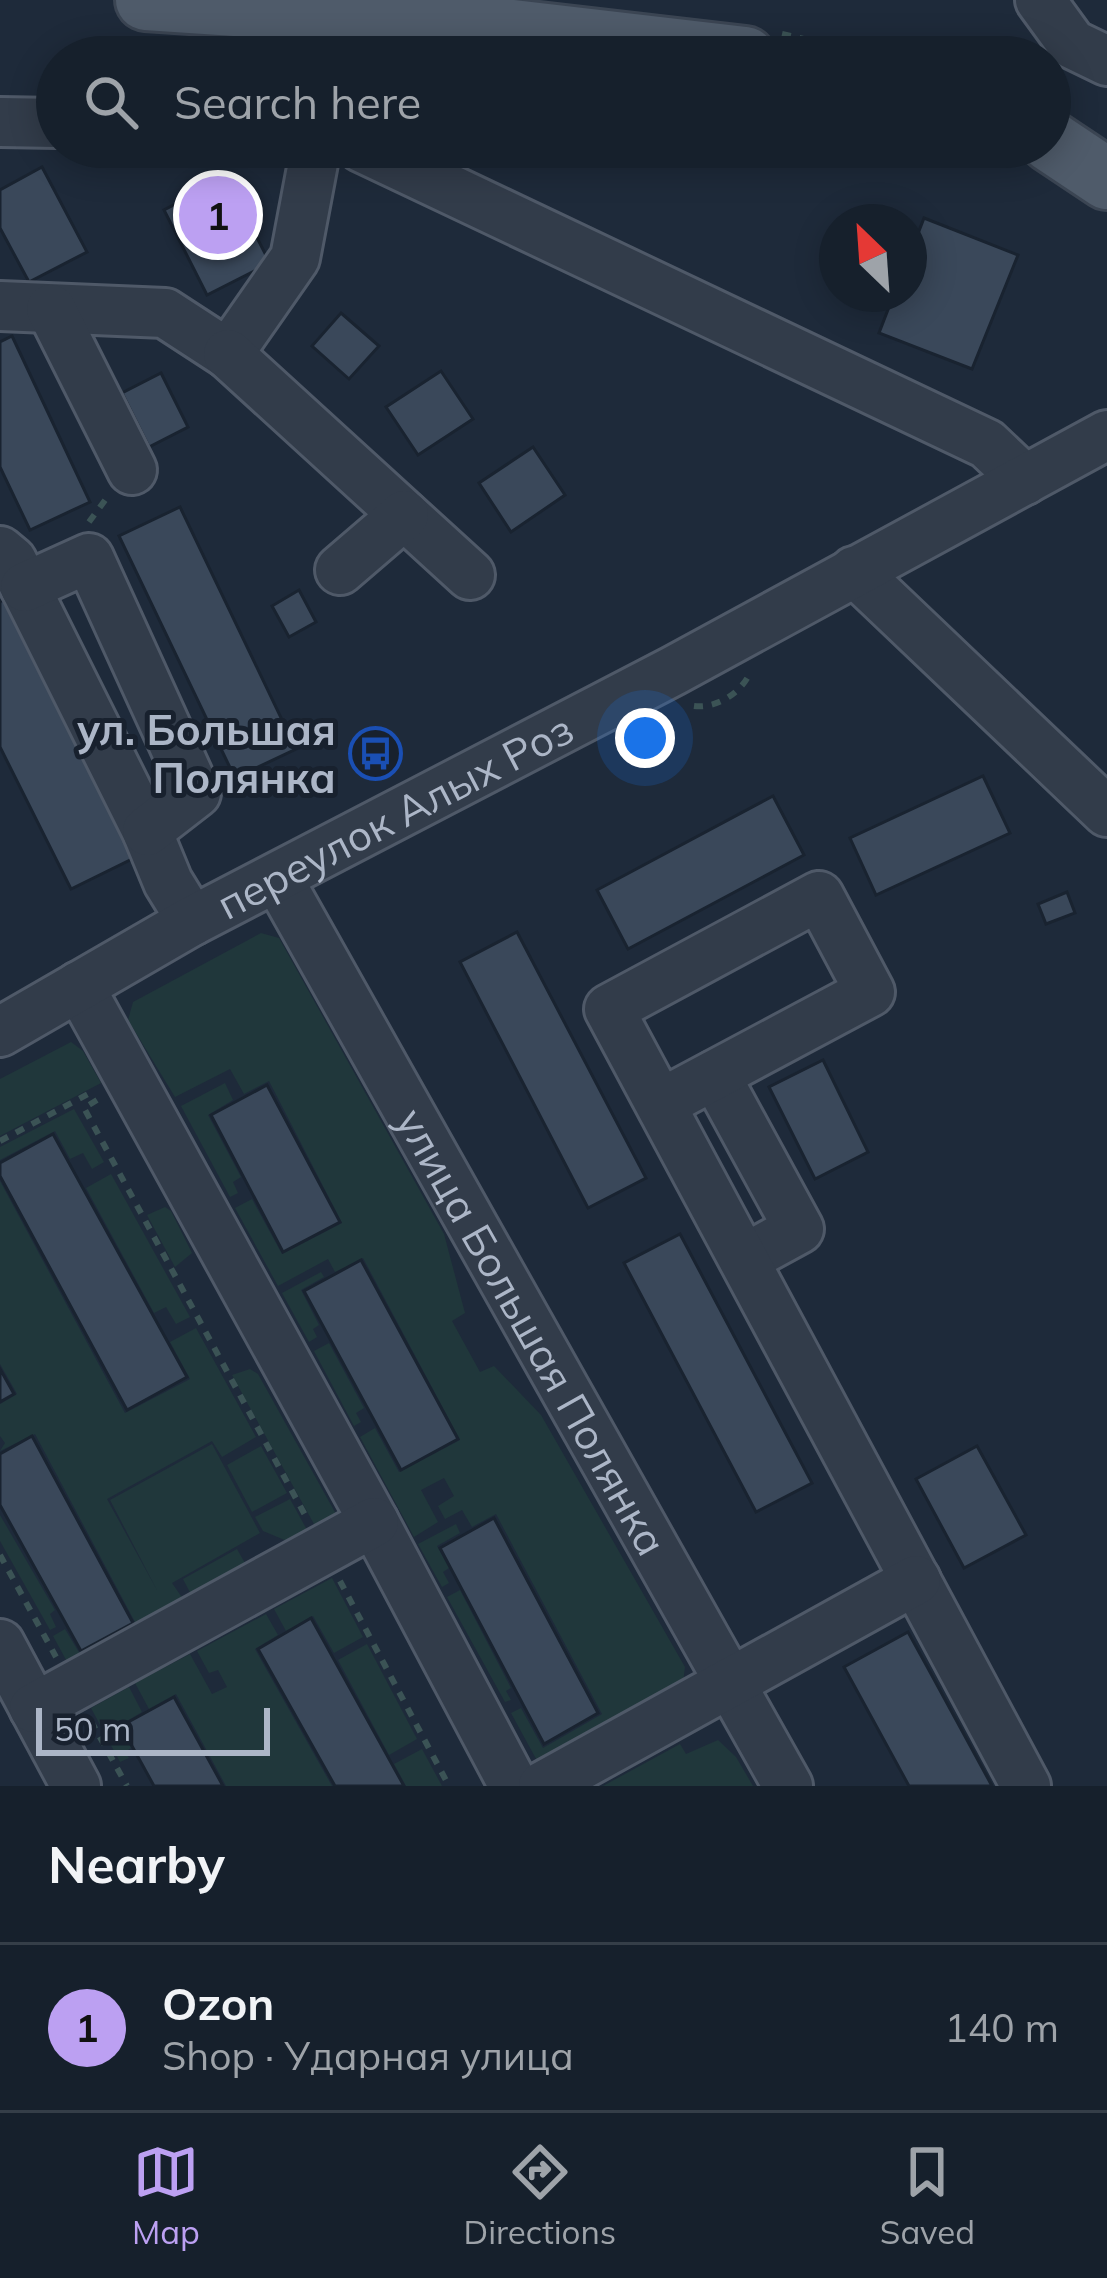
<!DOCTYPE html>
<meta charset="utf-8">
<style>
:root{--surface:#16202c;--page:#232d38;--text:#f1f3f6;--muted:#9ea3a9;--line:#353e48;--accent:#bca0f2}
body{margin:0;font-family:Mulish,sans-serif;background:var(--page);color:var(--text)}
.compass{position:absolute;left:819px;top:204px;width:108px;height:108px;border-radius:50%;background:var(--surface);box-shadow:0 6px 30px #0003;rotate:335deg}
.scale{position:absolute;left:36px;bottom:30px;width:234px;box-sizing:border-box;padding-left:12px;border:6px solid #acb6c7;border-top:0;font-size:33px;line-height:42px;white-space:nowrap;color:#acb6c7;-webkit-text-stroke:9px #18212e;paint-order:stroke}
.you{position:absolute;left:645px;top:738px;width:42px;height:42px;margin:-30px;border:9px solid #fff;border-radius:50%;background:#1a73e8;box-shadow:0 0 0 18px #1a73e833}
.badge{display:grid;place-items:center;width:78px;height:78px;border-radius:50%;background:var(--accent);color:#111;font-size:39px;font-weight:700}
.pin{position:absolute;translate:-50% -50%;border:6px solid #fff;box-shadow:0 3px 12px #0006}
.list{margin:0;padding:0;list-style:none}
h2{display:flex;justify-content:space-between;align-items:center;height:156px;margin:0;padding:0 48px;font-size:51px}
h2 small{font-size:39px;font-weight:400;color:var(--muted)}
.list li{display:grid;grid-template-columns:78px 1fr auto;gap:36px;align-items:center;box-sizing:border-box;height:168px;padding:0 48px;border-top:3px solid var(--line)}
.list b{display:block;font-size:45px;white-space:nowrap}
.list p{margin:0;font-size:39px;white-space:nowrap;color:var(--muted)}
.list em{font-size:39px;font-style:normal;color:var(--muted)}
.icon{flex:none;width:66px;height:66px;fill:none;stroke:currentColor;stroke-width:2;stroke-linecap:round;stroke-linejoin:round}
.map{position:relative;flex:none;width:1107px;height:1786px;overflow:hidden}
.search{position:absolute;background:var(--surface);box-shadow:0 6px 30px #0003;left:36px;right:36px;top:36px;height:132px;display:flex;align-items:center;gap:30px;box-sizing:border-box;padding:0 42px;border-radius:66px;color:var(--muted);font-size:45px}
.sheet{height:324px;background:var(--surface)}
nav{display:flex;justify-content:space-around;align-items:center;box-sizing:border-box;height:168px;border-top:3px solid var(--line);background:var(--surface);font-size:33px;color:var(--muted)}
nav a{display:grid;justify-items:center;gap:6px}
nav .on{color:var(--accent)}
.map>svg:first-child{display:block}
.green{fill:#20373b}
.building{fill:#3a485a;stroke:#192330;stroke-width:3}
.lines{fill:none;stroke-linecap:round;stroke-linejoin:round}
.minor-casing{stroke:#4f5968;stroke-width:54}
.major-casing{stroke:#3b4553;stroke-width:66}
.path{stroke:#3b5355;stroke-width:6;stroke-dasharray:9 9;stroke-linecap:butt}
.minor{stroke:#323c4a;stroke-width:48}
.major{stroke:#4f5b6a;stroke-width:60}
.labels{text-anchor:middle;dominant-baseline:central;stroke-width:10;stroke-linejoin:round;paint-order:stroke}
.poi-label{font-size:42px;font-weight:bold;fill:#acb6c7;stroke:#18212e;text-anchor:end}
.street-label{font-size:42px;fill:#acb6c7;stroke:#18212e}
</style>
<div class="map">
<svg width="1107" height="1786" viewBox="0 0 1107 1786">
<rect width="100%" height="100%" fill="#1e2a3a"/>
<!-- green -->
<g class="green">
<polygon points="261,933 279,938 444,1234 465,1313 452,1321 480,1372 494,1366 541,1415 685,1667 682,1690 541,1768 511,1713 521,1708 543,1748 602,1714 496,1514 472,1527 462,1510 445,1519 438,1506 454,1496 444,1478 421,1490 438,1522 414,1537 360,1437 375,1428 399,1472 460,1440 363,1258 335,1272 328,1259 278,1286 235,1208 252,1199 282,1254 342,1223 269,1081 244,1094 230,1069 175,1097 128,1020 133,1002"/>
<polygon points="71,1042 83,1051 101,1083 0,1136 0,1079"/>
<polygon points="225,1083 233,1100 208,1115 241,1177 233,1182 238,1193 230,1197 181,1106"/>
<polygon points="74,1109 104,1162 92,1169 83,1153 70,1159 55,1131 0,1160 0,1147"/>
<polygon points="111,1174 190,1317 176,1324 166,1307 154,1313 86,1188"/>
<polygon points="0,1181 125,1413 190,1379 170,1342 196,1328 256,1437 222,1457 212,1441 107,1499 158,1592 110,1500 212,1444 260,1533 172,1583 188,1606 71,1669 53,1636 65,1629 80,1654 136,1624 35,1434 0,1451 5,1443 0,1436 0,1404 17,1394 0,1364"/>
<polygon points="165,1207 171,1211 192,1253 175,1267 147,1215"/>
<polygon points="321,1272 324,1277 301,1290 319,1325 313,1329 317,1337 309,1342 282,1293"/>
<polygon points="329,1343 364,1408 356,1413 361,1422 354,1426 314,1351"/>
<polygon points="250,1369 258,1374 336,1514 336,1519 320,1535 232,1375"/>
<polygon points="261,1446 287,1493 252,1512 227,1465"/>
<polygon points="290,1499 312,1539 299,1546 263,1531 255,1517"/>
<polygon points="0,1515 55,1610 50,1614 56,1627 50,1630 0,1541"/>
<polygon points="456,1524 460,1533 437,1546 449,1568 443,1572 449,1583 442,1587 418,1544"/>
<polygon points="237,1549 250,1572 195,1602 183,1579"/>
<polygon points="332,1578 363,1637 334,1653 313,1616 286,1631 274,1609"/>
<polygon points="460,1590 511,1688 506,1691 511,1700 505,1702 447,1597"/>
<polygon points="266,1614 278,1635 255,1649 332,1786 226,1786 176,1694 149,1709 135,1683 190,1654 212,1694 227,1687 218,1670 209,1673 197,1651"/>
<polygon points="367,1644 417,1739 389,1755 338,1660"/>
<polygon points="129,1687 142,1712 119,1726 131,1748 125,1752 129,1758 120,1762 91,1708"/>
<polygon points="718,1740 736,1757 753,1786 603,1786 680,1744 686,1754"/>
<polygon points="422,1749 442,1786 406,1786 394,1764"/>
</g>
<!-- building -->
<g class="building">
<polygon points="42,167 87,252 29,282 0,228 0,190"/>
<polygon points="226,178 270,263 207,295 164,210"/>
<polygon points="924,218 1018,255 972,369 879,333 894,294 909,294 909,257"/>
<polygon points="341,313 379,346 349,379 312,346"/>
<polygon points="12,336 90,502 30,530 0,467 0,342"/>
<polygon points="441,371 473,419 418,455 386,407"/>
<polygon points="161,373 188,427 149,447 122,393"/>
<polygon points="533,447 565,495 511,532 479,483"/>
<polygon points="180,507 296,749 235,778 119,536"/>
<polygon points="299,590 316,622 289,637 272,606"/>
<polygon points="5,599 134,858 71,889 0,747 0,602"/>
<polygon points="983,776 1010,833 876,895 850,838"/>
<polygon points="773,796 804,855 628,949 597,890"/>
<polygon points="1067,892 1075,913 1046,924 1038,904"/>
<polygon points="517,932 646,1178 588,1208 460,962"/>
<polygon points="823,1060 868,1152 815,1179 769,1087"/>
<polygon points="267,1085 340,1222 283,1252 211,1115"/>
<polygon points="53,1134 187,1377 127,1410 0,1176 0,1163"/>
<polygon points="680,1234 812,1483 756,1512 624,1263"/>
<polygon points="361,1260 458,1439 401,1470 304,1291"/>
<polygon points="0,1369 14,1394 0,1402"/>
<polygon points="32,1436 133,1623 81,1651 0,1505 0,1454"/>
<polygon points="977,1446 1026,1535 964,1568 916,1479"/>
<polygon points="494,1518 598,1713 544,1744 440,1548"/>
<polygon points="311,1618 404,1786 335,1786 258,1649"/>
<polygon points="908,1632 930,1672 992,1786 909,1786 844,1667"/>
<polygon points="174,1697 223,1786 154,1786 121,1726"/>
</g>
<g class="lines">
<defs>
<g id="minor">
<polyline points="1040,0 1072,44 1107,61"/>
<polyline points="378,57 422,0"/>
<polyline points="0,122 57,123"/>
<polyline points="361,147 987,444 1025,480"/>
<polyline points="0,306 165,313 228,354 295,258 316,147"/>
<polyline points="51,309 132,470"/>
<polyline points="228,354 470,575"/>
<polyline points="0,551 12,561 147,831 168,882 192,921"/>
<polyline points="340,570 404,515"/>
<polyline points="854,571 1107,812"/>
<polyline points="25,587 89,558 196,793 147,831"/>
<path id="s1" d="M 278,879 L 788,1786"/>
<polyline points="79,986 374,1522 514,1786"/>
<path id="s2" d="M 0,1032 L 192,921 L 673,671 L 1107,435"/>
<polyline points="715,1075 799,1229 744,1259"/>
<polyline points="660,1104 870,992 819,896 609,1009 1026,1786"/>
<polyline points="0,1644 76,1786"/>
<polyline points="34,1708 374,1522"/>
<polyline points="543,1786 916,1580"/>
</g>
<g id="major">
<polyline points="146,0 409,18 745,57"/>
<polyline points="1050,141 1107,179"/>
</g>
</defs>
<!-- minor casing -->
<use href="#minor" class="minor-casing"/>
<!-- major casing -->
<use href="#major" class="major-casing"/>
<!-- path -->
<g class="path">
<polyline points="782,34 882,57"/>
<polyline points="89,522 106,499"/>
<path d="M 694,706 C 716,709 741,693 750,673"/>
<polyline points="97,1100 84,1108 305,1515"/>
<polyline points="0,1141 92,1092"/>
<polyline points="0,1555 56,1657"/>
<polyline points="340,1581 449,1786"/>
<polyline points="91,1721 127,1786"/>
</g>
<!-- minor -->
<use href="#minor" class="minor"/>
<!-- major -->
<use href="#major" class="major"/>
</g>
<!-- icons -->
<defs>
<symbol id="bus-ring" viewBox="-11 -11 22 22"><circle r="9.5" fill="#18212e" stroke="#1a4fb4" stroke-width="1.5"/><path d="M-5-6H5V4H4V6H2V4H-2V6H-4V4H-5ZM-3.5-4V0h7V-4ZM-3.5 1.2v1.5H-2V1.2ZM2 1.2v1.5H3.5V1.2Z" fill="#1a4fb4"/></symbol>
</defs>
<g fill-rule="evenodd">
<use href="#bus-ring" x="346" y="724" width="59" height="59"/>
</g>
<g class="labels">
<!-- poi labels -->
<g class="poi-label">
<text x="336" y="729">ул. Большая<tspan x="336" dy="48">Полянка</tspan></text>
</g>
<!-- street labels -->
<g class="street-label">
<text stroke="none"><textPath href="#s2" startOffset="450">переулок Алых Роз</textPath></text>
<text stroke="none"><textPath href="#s1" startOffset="519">улица Большая Полянка</textPath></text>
</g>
</g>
</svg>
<svg class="compass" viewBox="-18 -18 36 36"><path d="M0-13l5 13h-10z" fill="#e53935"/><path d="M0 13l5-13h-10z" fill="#9ea3a9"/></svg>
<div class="scale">50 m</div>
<div class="you"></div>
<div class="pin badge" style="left:218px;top:215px">1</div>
<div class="search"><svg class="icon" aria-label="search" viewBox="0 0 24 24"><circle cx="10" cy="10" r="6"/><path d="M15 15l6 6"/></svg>Search here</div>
</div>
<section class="sheet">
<h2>Nearby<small></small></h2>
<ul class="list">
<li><span class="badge">1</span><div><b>Ozon</b><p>Shop · Ударная улица</p></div><em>140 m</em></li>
</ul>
</section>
<nav>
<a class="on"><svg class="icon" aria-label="map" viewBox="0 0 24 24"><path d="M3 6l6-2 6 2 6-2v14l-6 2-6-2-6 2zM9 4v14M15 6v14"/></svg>Map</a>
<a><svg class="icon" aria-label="directions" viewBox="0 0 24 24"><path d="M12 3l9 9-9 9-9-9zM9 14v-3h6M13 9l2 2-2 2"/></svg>Directions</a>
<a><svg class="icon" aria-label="saved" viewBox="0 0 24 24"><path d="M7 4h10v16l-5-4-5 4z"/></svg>Saved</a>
</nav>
